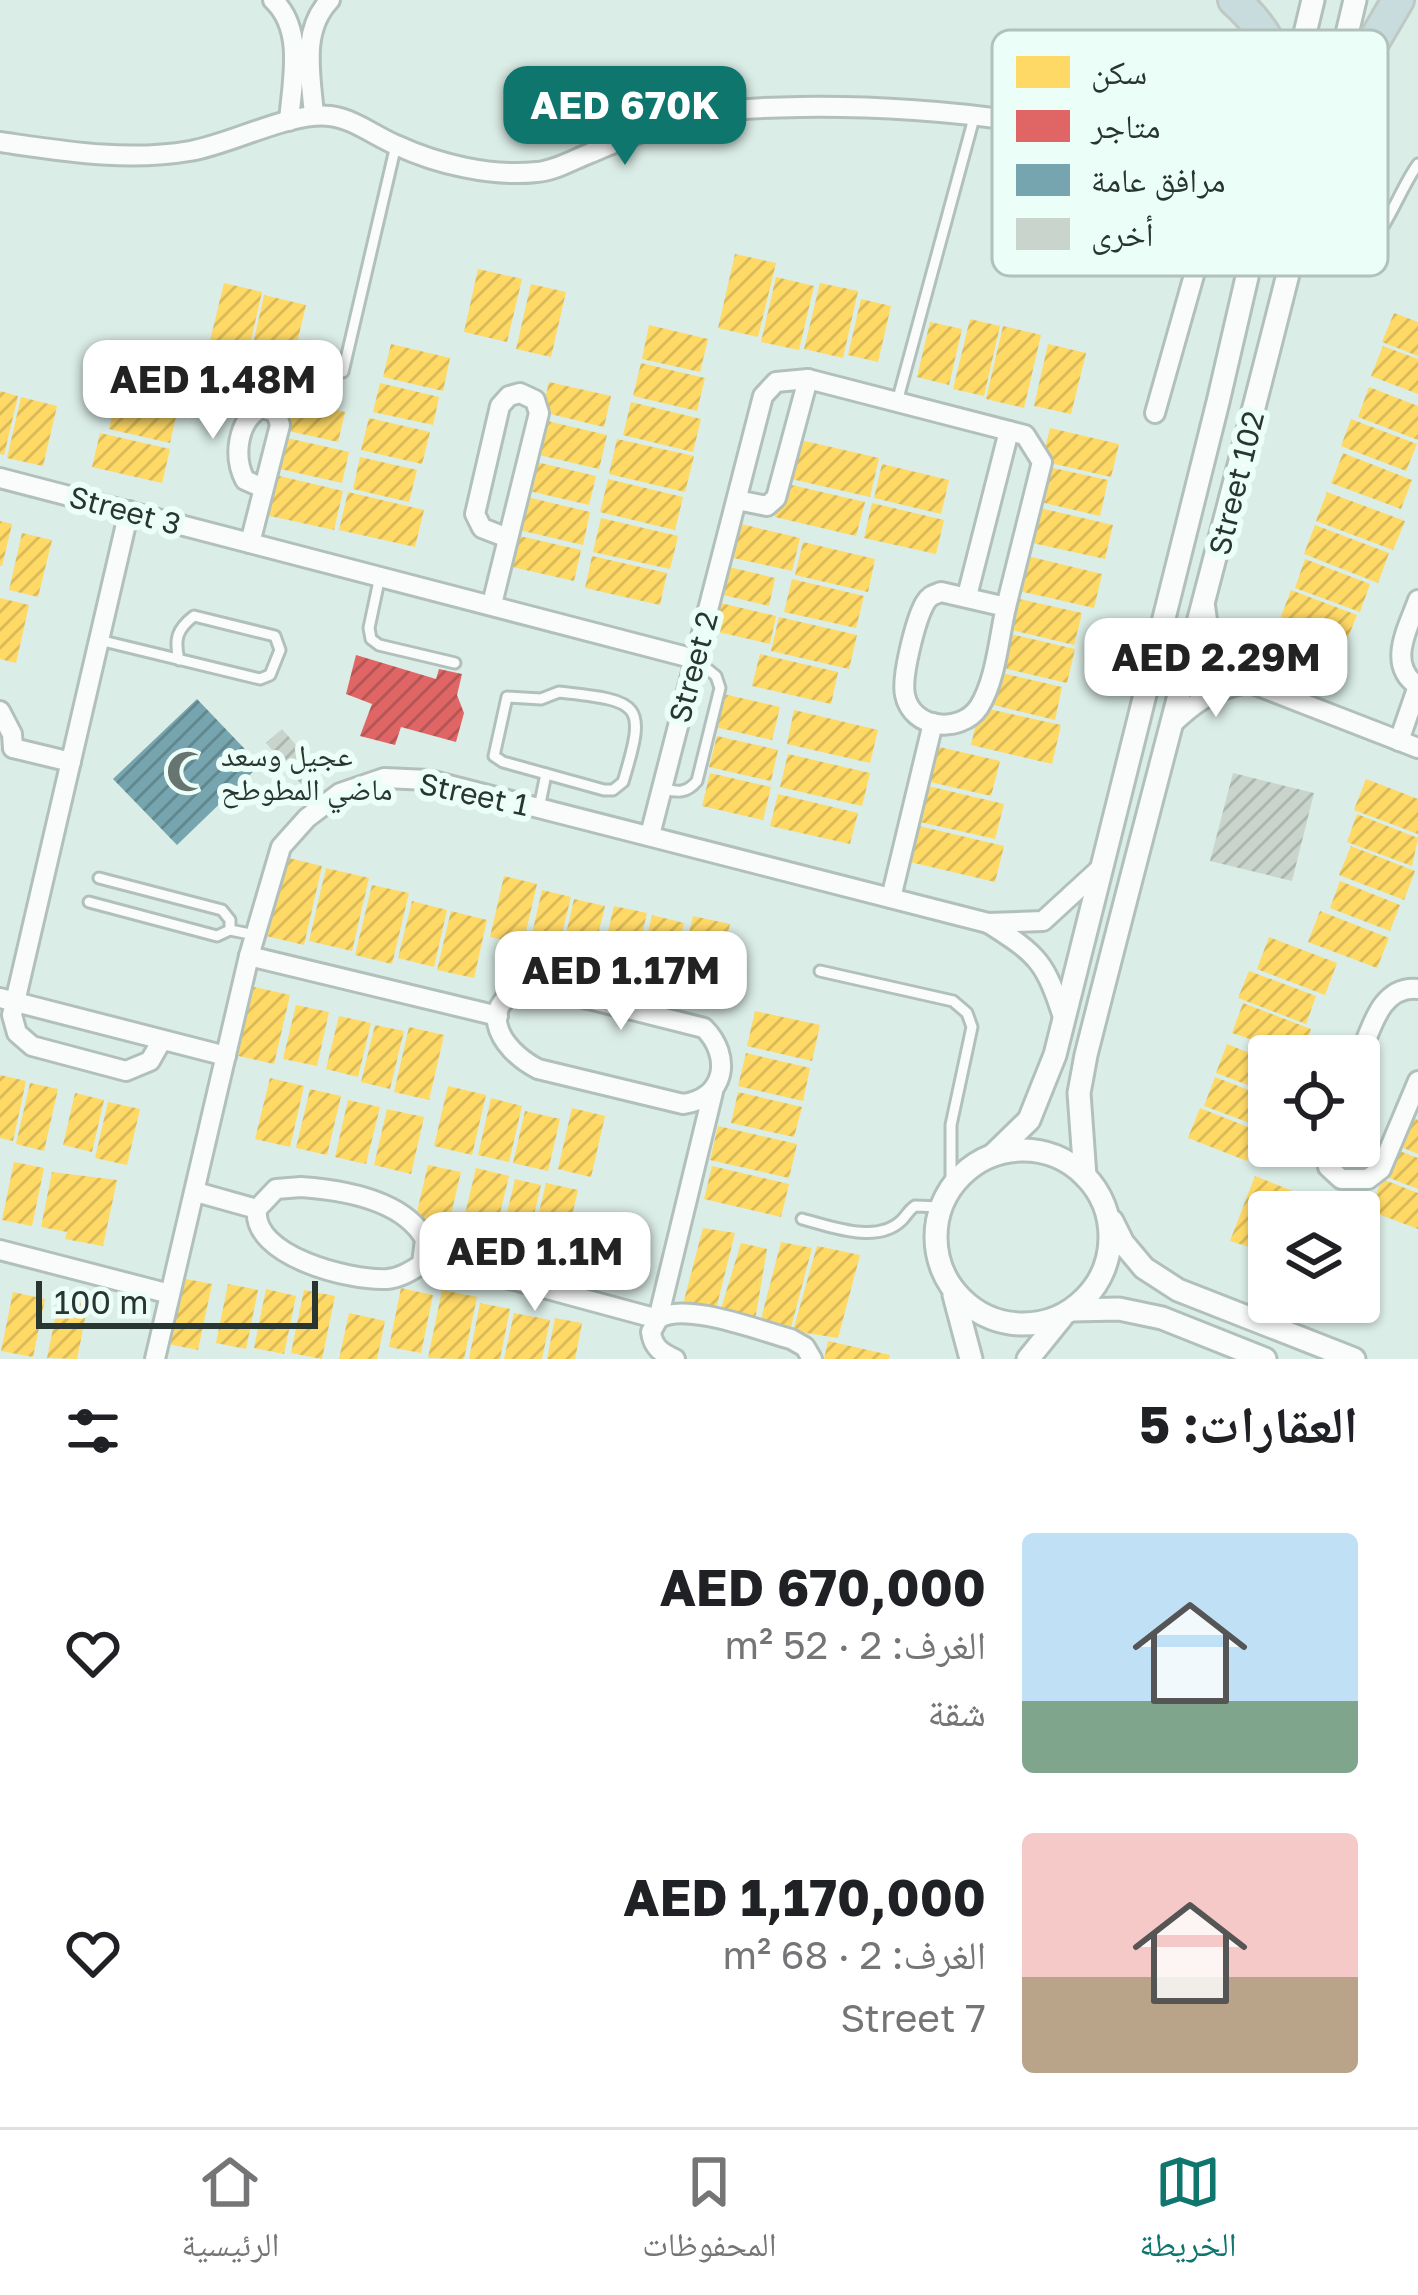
<!DOCTYPE html>
<html lang="ar">
<meta charset="utf-8">
<style>
:root{--surface:#fff;--page:#f2f2f2;--text:#202124;--muted:#757577;--line:#e0e0e0;--accent:#0f766e}
body{margin:0;font-family:"Golos Text","Noto Naskh Arabic",sans-serif;background:var(--page);color:var(--text);direction:rtl;height:100vh;display:flex;flex-direction:column;font-size:45px;white-space:nowrap}
*{box-sizing:border-box;margin:0}
p{font-size:39px;color:var(--muted)}
.icon{flex:none;width:66px;height:66px;fill:none;stroke:currentColor;stroke-width:2;stroke-linecap:round;stroke-linejoin:round}
.map{position:relative;height:1359px;overflow:hidden;direction:ltr}
.sheet{display:flex;flex-direction:column;background:var(--surface);flex:1}
.sheet>*{flex:none}
.tools{position:absolute;left:1248px;top:1035px;display:grid;gap:24px}
.tools a{display:grid;place-items:center;width:132px;height:132px;border-radius:12px;background:var(--surface);box-shadow:0 3px 9px #0004;font-size:60px}
.scale{position:absolute;left:36px;bottom:30px;width:282px;box-sizing:border-box;padding-left:12px;border:6px solid #293531;border-top:0;font-size:33px;line-height:42px;white-space:nowrap;color:#293531;-webkit-text-stroke:9px #ebfef7;paint-order:stroke}
.price{position:absolute;translate:-50% -102px;padding:0 27px;border-radius:24px;background:#fff;color:#222;font-size:39px;line-height:78px;filter:drop-shadow(0 3px 6px #0008)}
.price::after{content:'';position:absolute;left:50%;top:72px;width:36px;height:27px;margin-left:-18px;background:inherit;clip-path:polygon(0 0,100% 0,50% 100%)}
.price.current{background:var(--accent);color:#fff}
ul{padding:0;list-style:none}
li{display:flex;align-items:center;gap:36px;height:300px;padding:0 60px}
li span{display:grid;place-items:center;flex:none;width:336px;height:240px;border-radius:12px;color:#555}
li>.icon{margin-inline-start:auto}
span .icon{width:144px;height:144px;fill:#fffc;stroke-width:1}
li b{font-size:51px}
h2{display:flex;justify-content:space-between;align-items:center;height:144px;padding:0 60px;font-size:51px}
.tabs{display:flex;justify-content:space-around;align-items:center;height:168px;border-top:3px solid var(--line);background:var(--surface);font-size:33px;color:var(--muted)}
.tabs a{display:grid;justify-items:center;gap:6px}
.tabs .current{color:var(--accent)}
.map>svg:first-child{display:block}
</style>
<div class="map">
<svg width="1418" height="1359" viewBox="0 0 1418 1359">
<defs>
<pattern id="homes-hatch" width="6" height="6" patternUnits="userSpaceOnUse" patternTransform="scale(3)"><rect width="6" height="6" fill="#ffd966"/><path d="M-1 1l2-2M0 6l6-6M5 7l2-2" fill="none" stroke="#dbbb59"/></pattern>
<pattern id="shops-hatch" width="6" height="6" patternUnits="userSpaceOnUse" patternTransform="scale(3)"><rect width="6" height="6" fill="#e06666"/><path d="M-1 1l2-2M0 6l6-6M5 7l2-2" fill="none" stroke="#b65555"/></pattern>
<pattern id="public-hatch" width="6" height="6" patternUnits="userSpaceOnUse" patternTransform="scale(3)"><rect width="6" height="6" fill="#76a5af"/><path d="M-1 1l2-2M0 6l6-6M5 7l2-2" fill="none" stroke="#61878f"/></pattern>
<pattern id="building-hatch" width="6" height="6" patternUnits="userSpaceOnUse" patternTransform="scale(3)"><rect width="6" height="6" fill="#c9d4cd"/><path d="M-1 1l2-2M0 6l6-6M5 7l2-2" fill="none" stroke="#adb7b0"/></pattern>
</defs>
<rect width="100%" height="100%" fill="#dbede7"/>
<!-- homes -->
<g fill="url(#homes-hatch)">
<path d="M735 254 776 263 758 337 718 328Z"/>
<path d="M478 269 522 279 507 342 464 332Z"/>
<path d="M776 277 814 286 799 350 761 342Z"/>
<path d="M224 283 262 292 247 358 208 349Z"/>
<path d="M820 283 858 291 843 358 804 349Z"/>
<path d="M531 284 566 292 551 357 516 349Z"/>
<path d="M264 295 306 305 290 372 249 362Z"/>
<path d="M861 299 891 306 878 362 848 355Z"/>
<path d="M1394 313 1418 322V356L1382 342Z"/>
<path d="M970 319 1000 326 984 396 953 389Z"/>
<path d="M930 322 962 329 949 385 917 377Z"/>
<path d="M649 325 708 339 700 372 642 359Z"/>
<path d="M1003 326 1041 335 1024 408 986 399Z"/>
<path d="M391 344 450 358 443 391 383 377Z"/>
<path d="M1048 344 1086 353 1071 414 1034 406Z"/>
<path d="M1383 346 1418 359V394L1371 376Z"/>
<path d="M126 357 192 372 184 407 118 392Z"/>
<path d="M641 363 705 378 697 411 633 396Z"/>
<path d="M549 382 611 396 604 427 542 412Z"/>
<path d="M380 383 439 397 433 425 373 412Z"/>
<path d="M1369 387 1418 406V440L1358 417Z"/>
<path d="M0 391 18 396 4 455 0 454Z"/>
<path d="M21 397 57 406 43 466 7 458Z"/>
<path d="M116 398 177 412 170 443 109 429Z"/>
<path d="M291 399 345 412 338 442 284 430Z"/>
<path d="M631 402 701 419 693 452 623 435Z"/>
<path d="M369 418 430 432 422 464 361 450Z"/>
<path d="M1351 419 1417 444 1406 471 1341 446Z"/>
<path d="M543 420 607 435 599 469 535 454Z"/>
<path d="M1050 428 1119 444 1111 477 1042 461Z"/>
<path d="M100 433 170 449 162 483 92 467Z"/>
<path d="M283 437 349 452 342 483 276 468Z"/>
<path d="M617 439 694 456 685 492 609 474Z"/>
<path d="M796 439 879 458 870 497 787 478Z"/>
<path d="M1343 453 1412 480 1401 509 1331 483Z"/>
<path d="M360 457 417 470 409 502 353 489Z"/>
<path d="M532 461 596 476 589 505 525 490Z"/>
<path d="M882 464 949 480 941 514 874 498Z"/>
<path d="M1044 466 1108 480 1100 516 1036 501Z"/>
<path d="M271 474 343 491 334 530 261 514Z"/>
<path d="M608 479 683 497 675 530 600 512Z"/>
<path d="M783 483 865 502 856 536 775 517Z"/>
<path d="M348 492 424 510 415 547 339 530Z"/>
<path d="M1327 492 1405 521 1393 550 1316 521Z"/>
<path d="M527 497 590 512 583 545 519 530Z"/>
<path d="M872 503 944 520 936 554 864 538Z"/>
<path d="M1036 507 1113 525 1105 559 1028 542Z"/>
<path d="M601 518 678 536 670 569 593 552Z"/>
<path d="M0 521 12 524 2 566H0Z"/>
<path d="M737 523 800 538 792 571 729 557Z"/>
<path d="M1315 525 1389 553 1378 583 1304 554Z"/>
<path d="M22 533 52 540 38 597 9 590Z"/>
<path d="M515 535 581 550 574 581 508 566Z"/>
<path d="M803 542 875 559 868 592 795 575Z"/>
<path d="M1023 555 1102 574 1094 608 1015 590Z"/>
<path d="M592 556 667 573 660 605 585 588Z"/>
<path d="M1305 559 1370 584 1360 612 1295 588Z"/>
<path d="M725 566 775 578 769 606 719 594Z"/>
<path d="M792 579 864 596 856 628 784 612Z"/>
<path d="M1291 590 1357 615 1346 642 1281 617Z"/>
<path d="M1011 597 1082 613 1074 645 1003 628Z"/>
<path d="M0 598 29 605 16 663 0 659Z"/>
<path d="M712 601 776 616 770 644 705 629Z"/>
<path d="M779 617 857 635 849 669 771 651Z"/>
<path d="M1283 623 1340 645 1328 677 1271 655Z"/>
<path d="M1002 632 1075 649 1067 683 994 666Z"/>
<path d="M760 654 838 672 831 704 752 686Z"/>
<path d="M994 671 1062 687 1055 720 986 703Z"/>
<path d="M719 693 780 707 772 740 711 726Z"/>
<path d="M980 707 1061 725 1052 764 971 745Z"/>
<path d="M794 710 878 730 870 763 787 744Z"/>
<path d="M717 736 778 750 771 781 709 767Z"/>
<path d="M935 746 1000 761 991 796 926 781Z"/>
<path d="M788 754 870 773 862 806 780 787Z"/>
<path d="M710 773 771 787 763 820 702 806Z"/>
<path d="M1366 779 1418 799V834L1354 810Z"/>
<path d="M928 786 1004 804 995 839 920 822Z"/>
<path d="M778 794 858 813 850 844 770 826Z"/>
<path d="M1357 814 1418 838 1412 866 1347 842Z"/>
<path d="M919 826 1004 846 995 882 910 862Z"/>
<path d="M1351 846 1415 871 1404 900 1339 875Z"/>
<path d="M280 856 322 866 304 945 262 935Z"/>
<path d="M326 868 369 878 352 951 309 941Z"/>
<path d="M504 876 537 884 523 944 490 937Z"/>
<path d="M1340 881 1400 905 1390 931 1330 908Z"/>
<path d="M372 885 409 893 392 964 355 955Z"/>
<path d="M542 890 571 897 557 953 529 947Z"/>
<path d="M574 899 605 906 591 963 561 956Z"/>
<path d="M412 901 447 910 434 967 398 958Z"/>
<path d="M614 906 647 913 633 973 600 966Z"/>
<path d="M451 911 487 920 474 978 437 970Z"/>
<path d="M1320 911 1389 938 1377 968 1308 942Z"/>
<path d="M652 915 684 923 670 982 638 975Z"/>
<path d="M693 916 730 924 713 995 677 986Z"/>
<path d="M1269 937 1337 963 1325 995 1257 969Z"/>
<path d="M1249 971 1316 996 1306 1024 1238 998Z"/>
<path d="M250 986 290 995 274 1064 234 1055Z"/>
<path d="M1243 1003 1311 1029 1301 1056 1232 1033Z"/>
<path d="M296 1005 329 1012 317 1066 283 1059Z"/>
<path d="M755 1011 820 1025 812 1061 747 1046Z"/>
<path d="M339 1016 371 1023 358 1077 326 1069Z"/>
<path d="M375 1025 404 1031 390 1089 361 1082Z"/>
<path d="M409 1027 444 1035 429 1100 394 1092Z"/>
<path d="M1227 1044 1269 1061V1093L1216 1073Z"/>
<path d="M746 1053 810 1068 803 1101 738 1086Z"/>
<path d="M0 1075 26 1081 13 1141 0 1138Z"/>
<path d="M1215 1077 1269 1098 1263 1128 1204 1106Z"/>
<path d="M270 1078 304 1086 290 1147 255 1139Z"/>
<path d="M30 1083 58 1089 44 1151 16 1144Z"/>
<path d="M448 1086 486 1095 472 1155 434 1146Z"/>
<path d="M310 1089 341 1096 327 1155 296 1148Z"/>
<path d="M738 1092 802 1107 794 1137 731 1123Z"/>
<path d="M75 1093 104 1100 92 1152 63 1145Z"/>
<path d="M491 1098 522 1106 509 1162 478 1155Z"/>
<path d="M348 1100 380 1107 366 1164 335 1157Z"/>
<path d="M108 1102 140 1109 127 1165 95 1158Z"/>
<path d="M572 1108 605 1116 591 1177 558 1169Z"/>
<path d="M1200 1108 1258 1131 1247 1161 1188 1138Z"/>
<path d="M387 1109 424 1117 411 1174 374 1165Z"/>
<path d="M525 1111 560 1119 548 1171 513 1163Z"/>
<path d="M1411 1117 1418 1120V1154L1399 1146Z"/>
<path d="M718 1126 797 1144 789 1178 710 1160Z"/>
<path d="M1397 1150 1418 1158V1189L1387 1177Z"/>
<path d="M14 1162 44 1168 32 1226 2 1220Z"/>
<path d="M428 1165 461 1172 448 1227 415 1220Z"/>
<path d="M712 1166 789 1184 781 1217 704 1199Z"/>
<path d="M476 1168 509 1176 494 1238 461 1231Z"/>
<path d="M52 1172 117 1180 103 1246 65 1239 67 1232 41 1227Z"/>
<path d="M1255 1176 1310 1198 1305 1212H1269V1253L1230 1241Z"/>
<path d="M515 1179 541 1185 529 1236 503 1230Z"/>
<path d="M1382 1179 1418 1193V1229L1370 1211Z"/>
<path d="M546 1183 578 1190 565 1245 533 1238Z"/>
<path d="M1312 1201 1340 1212H1308Z"/>
<path d="M703 1228 735 1233 715 1313 682 1308Z"/>
<path d="M781 1242 812 1248 790 1331 760 1323Z"/>
<path d="M741 1243 767 1249 755 1320 720 1312Z"/>
<path d="M817 1246 860 1255 838 1338 793 1331Z"/>
<path d="M176 1277 212 1284 198 1350 163 1343Z"/>
<path d="M228 1284 258 1290 246 1349 216 1343Z"/>
<path d="M401 1288 433 1295 421 1353 389 1347Z"/>
<path d="M266 1289 296 1296 284 1354 254 1348Z"/>
<path d="M304 1290 335 1296 322 1359 291 1353Z"/>
<path d="M442 1290 477 1297 464 1359 428 1358Z"/>
<path d="M13 1292 45 1299 33 1357 1 1351Z"/>
<path d="M59 1299 88 1304 77 1359 47 1358Z"/>
<path d="M480 1303 510 1309 500 1359H469Z"/>
<path d="M349 1313 385 1321 377 1359H339Z"/>
<path d="M514 1313 550 1320 542 1359H504Z"/>
<path d="M555 1318 582 1323 575 1359H547Z"/>
<path d="M828 1341 890 1355 889 1359H824Z"/>
</g>
<!-- shops -->
<path fill="url(#shops-hatch)" d="M356 655 436 679 439 669 462 674 457 695 464 713 456 742 401 727 395 745 360 736 372 704 346 694Z"/>
<!-- public -->
<path fill="url(#public-hatch)" d="M197 699 260 765 177 845 113 779Z"/>
<!-- building -->
<g fill="url(#building-hatch)">
<path d="M282 729 318 770 301 784 266 743Z"/>
<path d="M1233 773 1314 793 1292 881 1210 861Z"/>
</g>
<g fill="none" stroke-linecap="round" stroke-linejoin="round">
<defs>
<g id="service">
<path d="M1292 260C1307 262 1325 266 1341 264 1380 256 1396 193 1418 164"/>
<path d="M343 372 396 145"/>
<path d="M897 402 974 118"/>
<path d="M380 576 369 628 371 639 379 645 455 663"/>
<path d="M99 640 260 679 270 675 280 650 275 636 194 616C177 629 174 639 179 660"/>
<path d="M559 692C642 701 647 703 623 782L613 790H604L503 762 494 756 507 697 541 699Z"/>
<path d="M662 789C678 792 686 794 697 781L720 688 716 676 695 659"/>
<path d="M539 808 546 774"/>
<path d="M99 878 222 910 230 920V930L255 935"/>
<path d="M89 902 217 936 230 930"/>
<path d="M820 971 953 1001 967 1013 972 1027 951 1125V1188"/>
<path d="M802 1219C830 1226 877 1245 902 1220 906 1216 909 1210 915 1206L941 1207"/>
</g>
<g id="minor">
<path d="M273 0C305 30 292 82 289 121"/>
<path d="M314 115C311 76 300 31 330 0"/>
<path d="M0 142C63 151 126 162 190 151 232 144 291 111 330 116 354 119 373 135 396 145 437 164 491 177 537 172 554 171 573 160 588 154 626 138 669 119 709 113 802 99 1029 108 1114 147 1165 170 1210 214 1254 248"/>
<path d="M1155 413 1211 215"/>
<path d="M0 478 695 659"/>
<path d="M737 500 767 506 776 498 808 379"/>
<path d="M129 511 12 1015 17 1033 32 1046 126 1071 150 1061 162 1040"/>
<path d="M250 543 280 425 276 412 261 408C237 421 233 457 245 480L263 488"/>
<path d="M941 592 1006 607C999 637 996 680 979 707 961 734 912 730 905 695 901 676 916 619 925 603 930 595 933 595 941 592Z"/>
<path d="M967 596 1009 431"/>
<path d="M1418 600C1408 628 1386 665 1418 686"/>
<path d="M492 604 539 413 535 400 520 393 509 396 500 406 475 514 482 528 508 538"/>
<path d="M1205 606 1211 647 1227 674 1418 748"/>
<path d="M0 711 12 734 13 748"/>
<path d="M1170 726C1195 702 1212 690 1247 683"/>
<path d="M1399 741 1418 686"/>
<path d="M13 748 71 762"/>
<path d="M650 835 763 396 776 382 808 379 1025 435 1042 462 1006 607"/>
<path d="M891 898 933 723"/>
<path d="M988 923C1040 956 1045 962 1064 1020"/>
<path d="M249 956 498 1016"/>
<path d="M533 985 704 1028C732 1056 726 1098 683 1104L538 1069C497 1048 473 1001 533 985Z"/>
<path d="M0 998 226 1056"/>
<path d="M1359 1058C1371 1030 1380 985 1418 989"/>
<path d="M1325 1146 1328 1167 1341 1179H1368L1381 1169 1418 1081"/>
<path d="M301 1187C343 1190 403 1200 425 1239L422 1264C411 1271 400 1278 387 1279 350 1281 251 1256 257 1209L276 1189Z"/>
<path d="M196 1192 257 1209"/>
<path d="M0 1250 170 1294"/>
<path d="M425 1256 658 1319C684 1301 760 1331 791 1339L805 1347 812 1359"/>
<path d="M155 1359 249 956 281 847 307 818 340 793 384 778 429 780 988 923 1043 921 1103 866"/>
<path d="M675 1359C661 1353 653 1347 651 1332L658 1319 713 1092"/>
</g>
<g id="tertiary">
<path d="M1288 104 1313 0"/>
<circle cx="1023" cy="1237" r="87"/>
<path d="M993 1155 1029 1120 1055 1055 1218 402 1276 152"/>
<path d="M1085 1176 1079 1093 1086 1055C1175 703 1272 353 1355 0"/>
<path d="M1112 1221 1123 1243 1144 1268 1178 1290 1354 1359"/>
<path d="M954 1295 971 1359"/>
<path d="M1072 1310 1119 1309 1162 1318 1265 1359"/>
<path d="M1028 1359 1062 1317"/>
</g>
<g id="trunk">
<path d="M1234 0C1296 55 1279 92 1273 166"/>
<path d="M1311 185 1341 128 1371 46 1398 0"/>
</g>
</defs>
<!-- service casing -->
<use href="#service" stroke="#b2c0bb" stroke-width="15"/>
<!-- minor casing -->
<use href="#minor" stroke="#b2c0bb" stroke-width="24"/>
<!-- tertiary casing -->
<use href="#tertiary" stroke="#b2c0bb" stroke-width="27"/>
<!-- trunk casing -->
<use href="#trunk" stroke="#bfc8c5" stroke-width="36"/>
<!-- service -->
<use href="#service" stroke="#fafcfb" stroke-width="9"/>
<!-- minor -->
<use href="#minor" stroke="#fafcfb" stroke-width="18"/>
<!-- tertiary -->
<use href="#tertiary" stroke="#fafcfb" stroke-width="21"/>
<!-- trunk -->
<use href="#trunk" stroke="#c8dcde" stroke-width="30"/>
</g>
<!-- icons -->
<defs>
<symbol id="mosque-bare" viewBox="-9 -9 18 18"><path d="M3.5-4.9A6 6 0 1 0 3.5 4.9A5 5 0 1 1 3.5-4.9Z" fill="#677571" stroke="#ebfef7" stroke-width="2.5" paint-order="stroke"/></symbol>
</defs>
<g fill-rule="evenodd">
<use href="#mosque-bare" x="158" y="742" width="59" height="59"/>
</g>
<g text-anchor="middle" dominant-baseline="central" stroke-width="12" stroke-linejoin="round" paint-order="stroke">
<!-- street labels -->
<g font-size="30" fill="#293531" stroke="#ebfef7">
<text transform="translate(1236 483) rotate(-76)">Street 102</text>
<text transform="translate(125 510) rotate(15)">Street 3</text>
<text transform="translate(693 667) rotate(-75)">Street 2</text>
<text transform="translate(474 794) rotate(12)">Street 1</text>
</g>
<!-- poi labels -->
<g font-size="30" fill="#293531" stroke="#ebfef7" text-anchor="start">
<text x="221" y="755">عجيل وسعد<tspan x="221" dy="34">ماضي المطوطح</tspan></text>
</g>
</g>
<!-- legend -->
<rect x="992" y="30" width="396" height="246" rx="18" fill="#ebfef7" stroke="#b1c2bc" stroke-width="3"/>
<rect x="1016" y="56" width="54" height="32" fill="#ffd966"/>
<rect x="1016" y="110" width="54" height="32" fill="#e06666"/>
<rect x="1016" y="164" width="54" height="32" fill="#76a5af"/>
<rect x="1016" y="218" width="54" height="32" fill="#c9d4cd"/>
<g font-size="33" fill="#293531">
<text x="1091" y="84">سكن</text>
<text x="1091" y="138">متاجر</text>
<text x="1091" y="192">مرافق عامة</text>
<text x="1091" y="246">أخرى</text>
</g>
</svg>
<div class="tools">
<a><svg class="icon" aria-label="locate" viewBox="0 0 24 24"><circle cx="12" cy="12" r="6"/><path d="M12 2v4M12 18v4M2 12h4M18 12h4"/></svg></a>
<a><svg class="icon" aria-label="layers" viewBox="0 0 24 24"><path d="M12 4l9 5-9 5-9-5zM3 14l9 5 9-5"/></svg></a>
</div>
<div class="scale">100 m</div>
<b class="price current" style="left:625px;top:168px">AED 670K</b>
<b class="price" style="left:213px;top:442px">AED 1.48M</b>
<b class="price" style="left:1216px;top:720px">AED 2.29M</b>
<b class="price" style="left:621px;top:1033px">AED 1.17M</b>
<b class="price" style="left:535px;top:1314px">AED 1.1M</b>
</div>
<section class="sheet">
<h2>العقارات: 5<svg class="icon" aria-label="filters" viewBox="0 0 24 24"><path d="M4 7h16M4 17h16"/><circle cx="9" cy="7" r="2"/><circle cx="15" cy="17" r="2"/></svg></h2>
<ul>
<li><span style="background:linear-gradient(#bfe0f5 70%,#7fa58c 0)"><svg class="icon" aria-label="home" viewBox="0 0 24 24"><path d="M3 11l9-7 9 7M6 9v11h12V9"/></svg></span><div><b>AED 670,000</b><p>الغرف: 2 · 52 m²</p><p>شقة</p></div><svg class="icon" aria-label="heart" viewBox="0 0 24 24"><path d="M12 20l-8-8c-3-5 5-10 8-4 3-6 11-1 8 4z"/></svg></li>
<li><span style="background:linear-gradient(#f6c9c9 60%,#b9a48a 0)"><svg class="icon" aria-label="home" viewBox="0 0 24 24"><path d="M3 11l9-7 9 7M6 9v11h12V9"/></svg></span><div><b>AED 1,170,000</b><p>الغرف: 2 · 68 m²</p><p>Street 7</p></div><svg class="icon" aria-label="heart" viewBox="0 0 24 24"><path d="M12 20l-8-8c-3-5 5-10 8-4 3-6 11-1 8 4z"/></svg></li>
</ul>
</section>
<nav class="tabs">
<a class="current"><svg class="icon" aria-label="map" viewBox="0 0 24 24"><path d="M3 6l6-2 6 2 6-2v14l-6 2-6-2-6 2zM9 4v14M15 6v14"/></svg>الخريطة</a>
<a><svg class="icon" aria-label="saved" viewBox="0 0 24 24"><path d="M7 4h10v16l-5-4-5 4z"/></svg>المحفوظات</a>
<a><svg class="icon" aria-label="home" viewBox="0 0 24 24"><path d="M3 11l9-7 9 7M6 9v11h12V9"/></svg>الرئيسية</a>
</nav>
